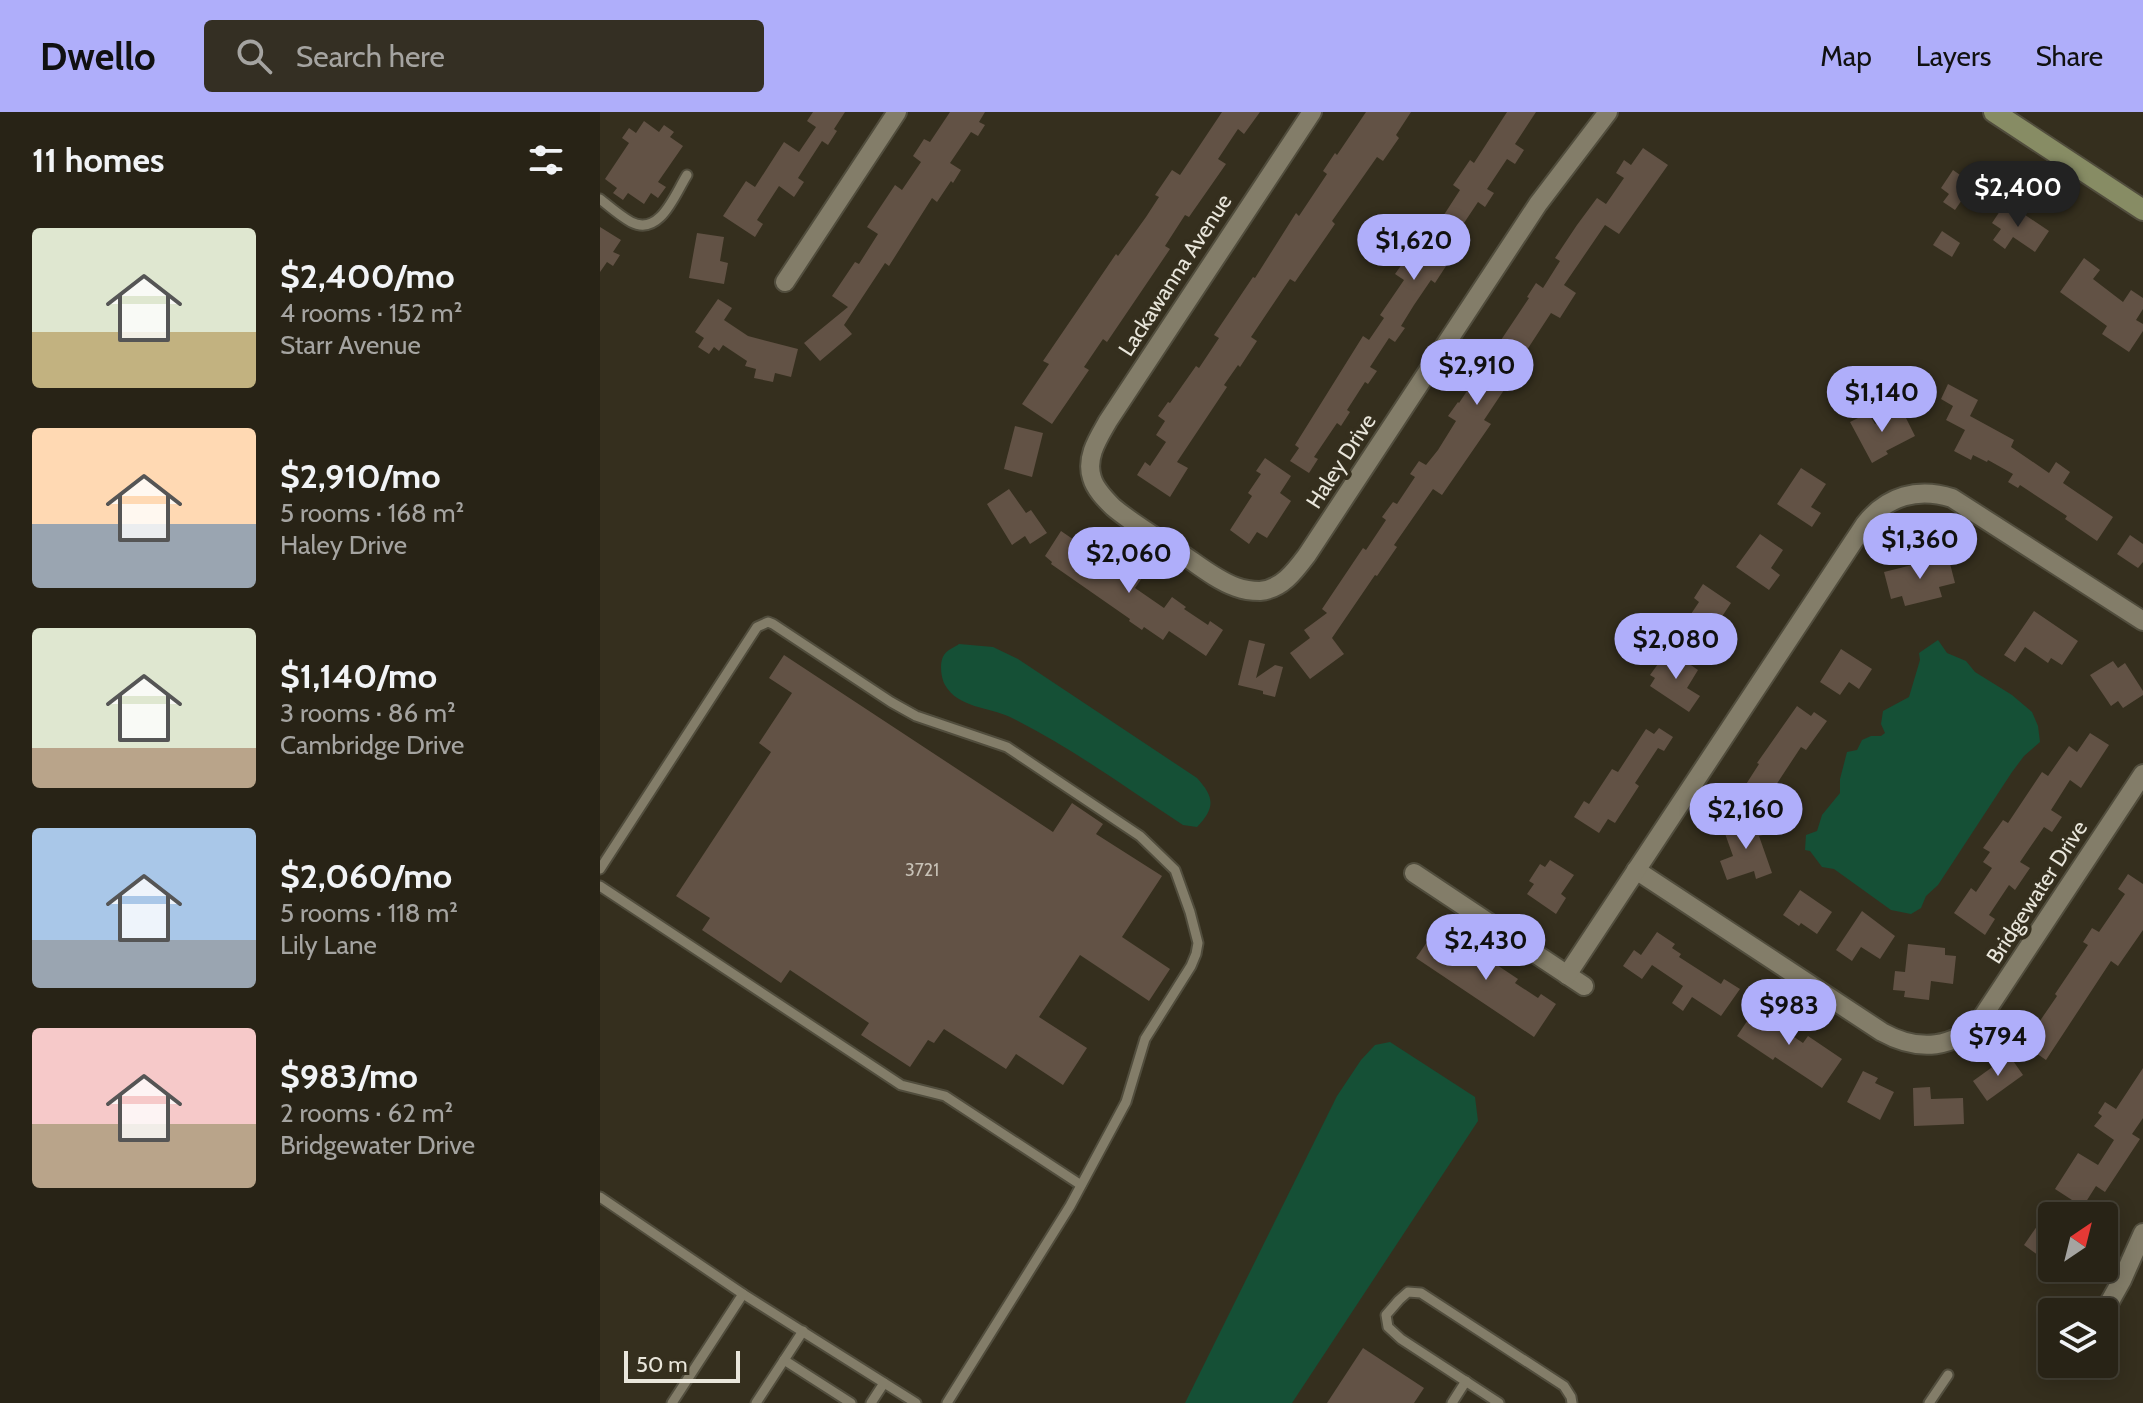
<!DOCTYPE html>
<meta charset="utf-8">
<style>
:root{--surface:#282316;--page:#342f23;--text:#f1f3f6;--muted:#a5a4a1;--line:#444035;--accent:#afaefa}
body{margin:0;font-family:Cabin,sans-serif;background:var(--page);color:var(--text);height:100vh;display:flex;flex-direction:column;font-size:30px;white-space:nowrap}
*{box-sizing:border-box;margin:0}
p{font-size:26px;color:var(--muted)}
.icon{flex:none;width:44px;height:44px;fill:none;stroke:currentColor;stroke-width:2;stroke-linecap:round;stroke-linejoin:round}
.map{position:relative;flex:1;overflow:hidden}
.drawer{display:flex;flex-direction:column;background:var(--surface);width:600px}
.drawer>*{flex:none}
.needle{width:52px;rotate:35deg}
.buttons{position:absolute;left:1438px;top:1090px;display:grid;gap:16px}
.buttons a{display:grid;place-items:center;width:80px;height:80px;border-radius:8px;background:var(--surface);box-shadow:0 4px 20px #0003,0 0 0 2px var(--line);font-size:40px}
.scale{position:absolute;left:24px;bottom:20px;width:116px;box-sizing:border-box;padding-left:8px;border:4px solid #e9e6db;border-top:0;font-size:22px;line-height:28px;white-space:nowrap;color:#e9e6db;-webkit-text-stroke:6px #352f1e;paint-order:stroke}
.price{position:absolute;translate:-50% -68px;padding:0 18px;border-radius:28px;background:var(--accent);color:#111;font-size:26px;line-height:52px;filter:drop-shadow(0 2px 4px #0008)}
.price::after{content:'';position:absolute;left:50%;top:48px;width:24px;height:18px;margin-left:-12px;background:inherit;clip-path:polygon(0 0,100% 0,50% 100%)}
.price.on{background:#222;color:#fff}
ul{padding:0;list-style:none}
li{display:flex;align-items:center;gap:24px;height:200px;padding:0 32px}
li span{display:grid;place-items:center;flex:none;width:224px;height:160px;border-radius:8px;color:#555}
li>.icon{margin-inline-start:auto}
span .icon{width:96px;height:96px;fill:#fffc;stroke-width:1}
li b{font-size:34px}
h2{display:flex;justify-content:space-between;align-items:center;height:96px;padding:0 32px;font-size:34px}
header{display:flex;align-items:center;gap:48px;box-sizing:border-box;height:112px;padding:0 40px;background:var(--accent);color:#111}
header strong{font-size:38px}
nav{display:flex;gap:44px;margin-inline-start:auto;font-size:28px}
.search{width:560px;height:72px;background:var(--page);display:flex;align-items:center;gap:20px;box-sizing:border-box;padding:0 28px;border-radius:8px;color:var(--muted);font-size:30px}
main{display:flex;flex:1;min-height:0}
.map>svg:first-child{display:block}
</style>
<header>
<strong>Dwello</strong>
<div class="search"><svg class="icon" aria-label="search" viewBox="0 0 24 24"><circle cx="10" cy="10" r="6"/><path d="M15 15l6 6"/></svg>Search here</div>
<nav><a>Map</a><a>Layers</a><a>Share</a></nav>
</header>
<main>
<section class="drawer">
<h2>11 homes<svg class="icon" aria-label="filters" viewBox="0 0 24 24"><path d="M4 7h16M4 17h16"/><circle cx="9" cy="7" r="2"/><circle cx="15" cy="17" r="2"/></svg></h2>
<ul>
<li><span style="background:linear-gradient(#dfe7d0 65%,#c2b280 0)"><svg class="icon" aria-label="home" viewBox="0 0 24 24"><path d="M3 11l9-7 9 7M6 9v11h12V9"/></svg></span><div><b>$2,400/mo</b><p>4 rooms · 152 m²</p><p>Starr Avenue</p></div></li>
<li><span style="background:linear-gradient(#ffd9b3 60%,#9aa5b1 0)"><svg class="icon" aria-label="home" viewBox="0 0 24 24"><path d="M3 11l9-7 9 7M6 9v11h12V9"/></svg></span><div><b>$2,910/mo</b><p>5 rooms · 168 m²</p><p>Haley Drive</p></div></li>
<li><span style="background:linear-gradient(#dfe7d0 75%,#b9a48a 0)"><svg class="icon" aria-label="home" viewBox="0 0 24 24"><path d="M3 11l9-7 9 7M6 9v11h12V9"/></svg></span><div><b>$1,140/mo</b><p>3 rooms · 86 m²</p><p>Cambridge Drive</p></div></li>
<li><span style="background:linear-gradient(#a9c7e8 70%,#9aa5b1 0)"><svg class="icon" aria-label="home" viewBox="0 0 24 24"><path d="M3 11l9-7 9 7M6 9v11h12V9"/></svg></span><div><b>$2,060/mo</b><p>5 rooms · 118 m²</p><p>Lily Lane</p></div></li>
<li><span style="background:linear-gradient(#f6c9c9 60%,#b9a48a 0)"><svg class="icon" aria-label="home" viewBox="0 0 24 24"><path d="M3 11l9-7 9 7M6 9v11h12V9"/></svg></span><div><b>$983/mo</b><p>2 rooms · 62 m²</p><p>Bridgewater Drive</p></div></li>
</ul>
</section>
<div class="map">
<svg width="1543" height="1291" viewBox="0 0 1543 1291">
<rect width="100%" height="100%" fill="#352f1e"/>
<!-- water -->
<g fill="#155036">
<path d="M1338 528 1347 541 1366 549 1375 560 1412 583 1432 600 1438 614 1440 630 1424 644 1412 660 1338 773 1326 784 1321 796 1311 802 1291 798 1234 757 1222 755 1210 739 1205 738 1206 723 1217 719 1222 703 1240 681V667L1247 640 1257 638 1262 628 1271 624H1281L1285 621 1281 612 1283 599 1309 585 1320 548 1319 541Z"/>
<path d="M359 532 393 535 418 547 597 666C614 685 616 695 597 715L583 713C526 676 471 635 410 605 389 595 358 596 345 573 341 566 339 550 344 543 347 538 355 535 359 532Z"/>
<path d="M790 930 875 985 878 1009 692 1291H585L737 984 761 948 775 933Z"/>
</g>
<!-- building -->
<g fill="#625245">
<path d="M213 0H245L234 17 237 19 228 33 222 29 198 66 204 70 194 85 179 74 157 108 163 112 155 125 123 104 146 69 155 75 184 30 199 40 216 15 207 9Z"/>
<path d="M350 0H385L379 10 385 13 378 24 371 20 350 51 361 58 353 71 351 69 337 90 332 86 289 154 285 151 244 213 252 222 220 249 204 231 248 195 232 184 255 150 259 152 278 122 267 115 295 73 302 78 321 50 313 44 324 27 330 30Z"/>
<path d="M622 0H660L644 22 638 17 618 47 626 52 589 105 585 103 565 134 570 137 507 230 503 227 484 255 489 258 452 312 422 292 449 252 443 249 516 142 518 144 546 105 559 85 555 83 572 58 580 63Z"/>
<path d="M766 0H811L796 23 799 26 783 49 777 45 732 109 735 112 695 170 690 167 651 225 657 229 640 255 638 253 624 273 627 275 577 350 588 356 570 385 537 363 545 350 550 354 566 330 556 323 565 309 558 304 568 290 570 291 596 254 599 256 619 226 614 223 653 165 655 166 696 101 699 104 727 62 723 59 735 41 737 43Z"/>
<path d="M907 0H936L915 32 924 38 915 52 907 47 887 77 894 81 885 95 878 90 856 123 863 128 835 171 831 168 814 193 801 214 805 216 795 230 789 226 770 255 777 259 768 272 765 270 747 298 750 300 741 314 737 311 714 345 718 347 709 361 690 349 699 336 695 333 763 224 769 228 784 206 780 203 804 168 795 162 807 145 800 140 808 128 818 135 835 110 838 112 860 78 853 73 870 48 874 51Z"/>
<path d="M44 9 59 20 64 13 74 20 70 25 83 34 58 70 66 75 58 86 51 81 44 92 28 81 23 88 13 81 17 76 5 67 29 31 22 26 29 16 36 21Z"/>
<path d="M1043 36 1068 53 1019 122 1005 113 964 173 976 181 960 206 951 201 914 258 916 260 884 308 891 312 842 383 833 377 794 433 797 435 777 464 775 463 732 526 744 542 710 567 690 541 710 526 704 518 727 501 722 497 763 436 766 438 786 408 782 405 793 390 797 392 815 365 810 362 819 349 826 353 838 338 856 309 848 304 858 290 859 291 929 186 927 185 936 171 943 176 960 149 955 146 977 113 997 86 1006 92 1024 66 1016 61 1024 48 1031 53Z"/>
<path d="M1353 58 1373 72 1355 98 1343 90 1349 82 1341 76Z"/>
<path d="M1406 90 1449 119 1435 140 1413 125 1405 137 1393 128 1401 117 1392 111Z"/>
<path d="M0 115 21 128 13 140 20 143 13 154 7 150 0 160Z"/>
<path d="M1342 119 1360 131 1352 145 1333 133Z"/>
<path d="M97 121 124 125 120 149 128 151 124 172 89 166Z"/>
<path d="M1484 146 1500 158 1493 167 1523 190 1531 178 1543 186V197L1536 208 1543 212V219L1529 240 1502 222 1507 214 1460 180Z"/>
<path d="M118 187 132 196 124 208 148 224 198 237 191 265 175 261 173 270 154 266 156 257 145 254 147 249 123 233 119 239 114 235 109 242 98 235 104 226 95 220Z"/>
<path d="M1348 272 1378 288 1370 304 1414 328 1411 335 1449 361 1456 350 1470 360 1463 371 1513 405 1497 429 1465 407 1467 404 1420 373 1418 376 1408 370 1413 362 1388 348 1387 350 1373 343 1371 348 1354 339 1365 318 1346 308 1353 294 1341 287Z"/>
<path d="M1302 298 1315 324 1286 339 1288 342 1272 351 1250 310 1268 301 1275 312Z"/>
<path d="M415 314 443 321 432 365 404 357Z"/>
<path d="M665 346 691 364 680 381 691 389 667 426 657 420 649 432 630 418 652 384 648 381 661 362 656 359Z"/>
<path d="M1201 356 1226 372 1211 395 1221 401 1212 415 1177 392Z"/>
<path d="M409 377 426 401 431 398 447 421 430 432 425 424 412 433 387 392Z"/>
<path d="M461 419 480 432 483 427 498 437 495 442 523 461 527 456 542 466 535 476 564 496 572 485 586 495 584 497 608 513 610 509 623 518 606 544 569 519 563 528 544 515 542 518 529 509 530 507 451 452 452 450 445 444Z"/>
<path d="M1160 422 1183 438 1171 456 1180 463 1169 478 1136 455Z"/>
<path d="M1530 423 1543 432V450L1538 456 1517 442Z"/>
<path d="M1348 444 1355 471 1339 475 1342 485 1305 494 1302 484 1291 487 1284 460Z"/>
<path d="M1103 472 1131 491 1115 515 1135 529 1126 543 1083 514 1099 490 1094 486Z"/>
<path d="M1434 499 1478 529 1462 553 1451 546 1448 551 1425 535 1415 550 1404 543Z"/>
<path d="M649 528 665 532 656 566 675 553 683 555 675 585 663 582V579L638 573Z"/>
<path d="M1241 537 1272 557 1259 577 1249 570 1240 583 1220 570Z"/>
<path d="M1075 542 1098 558 1087 576 1100 584 1089 600 1050 574 1055 566 1050 563 1063 545 1070 549Z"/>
<path d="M184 543 453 720 472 691 503 712 496 722 562 764 522 825 570 857 549 889 480 843 439 905 487 936 463 973 416 942 406 957 344 917 334 931 328 928 310 955 261 923 269 911 190 858 181 871 102 818 110 806 76 784 171 640 159 631 192 581 169 566Z"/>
<path d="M1513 549 1518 556 1525 551 1543 579V583L1523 596 1518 589 1511 594 1490 563Z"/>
<path d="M1197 594 1211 604 1214 600 1227 609 1206 638 1201 635 1176 673 1183 677 1176 687 1170 683 1164 691 1143 677 1159 652 1157 651Z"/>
<path d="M1059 616 1073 625 1064 639 1058 636 1035 671 1039 674 1015 711 1008 707 999 721 974 705 984 689 989 692 1012 657 1018 660 1046 617 1054 622Z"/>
<path d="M1490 621 1509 633 1481 676 1470 668 1451 698 1462 705 1452 720 1444 715 1420 750 1430 756 1415 778 1409 773 1389 803 1395 807 1385 823 1354 801 1371 776 1376 780 1392 756 1383 750 1390 740 1383 736 1403 708 1408 711 1442 660 1448 664 1469 634 1477 640Z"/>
<path d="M1157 705 1163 723 1159 724 1172 761 1156 767 1154 759 1127 768 1120 749 1133 744 1123 716Z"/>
<path d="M950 748 974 763 961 782 966 786 956 802 927 782 934 772 929 769 940 752 945 755Z"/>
<path d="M1528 762 1543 772V818L1518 854 1511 849 1446 948 1419 929 1427 916 1433 919 1457 884 1455 882 1488 833 1483 830 1492 816 1499 820 1525 782 1518 777Z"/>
<path d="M1200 778 1232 800 1217 822 1201 811 1199 814 1183 803Z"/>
<path d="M1262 799 1295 824 1280 847 1261 835 1252 849 1236 838Z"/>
<path d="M838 814 854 824 850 828 873 844 876 839 918 867 915 871 938 886 941 882 956 892 934 925 816 846Z"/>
<path d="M1057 820 1075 832 1072 836 1081 842 1079 845 1121 872 1124 867 1140 877 1121 904 1092 885 1083 899 1072 891 1083 874 1052 853 1042 867 1023 854 1034 838 1041 843Z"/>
<path d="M1308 832 1345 836V843L1356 844 1353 872 1331 869 1329 888 1304 885 1305 879 1293 878 1295 859 1305 860Z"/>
<path d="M1160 890 1174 900 1169 908 1203 931 1208 924 1242 947 1222 976 1175 945 1173 948 1137 924Z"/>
<path d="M1409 943 1423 963 1387 989 1373 969Z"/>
<path d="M1543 956V1006L1532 1022 1540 1027 1505 1080 1496 1074 1477 1104H1461L1472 1088 1455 1077 1478 1041 1498 1053 1514 1028 1494 1014 1502 1004 1498 1001 1505 990 1516 997Z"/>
<path d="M1263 959 1278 966 1275 971 1294 980 1280 1008 1247 990Z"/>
<path d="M1330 975 1331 987 1363 986 1364 1012 1314 1014 1313 976Z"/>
<path d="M1444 1104 1452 1110V1139L1446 1149 1424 1133Z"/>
<path d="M763 1236 824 1276 814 1291H727Z"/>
</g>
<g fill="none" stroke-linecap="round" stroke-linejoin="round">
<defs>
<g id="lane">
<path d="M0 87C10 95 20 104 31 110 60 125 75 82 87 63"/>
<path d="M0 757 157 515 168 510 173 512 291 590 316 604 407 635 540 724 575 758 590 800 598 831 596 842 591 854 545 927 526 990 470 1094 347 1291"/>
<path d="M0 774 301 973 345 984 481 1073"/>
<path d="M0 1085 143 1182 316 1291"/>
<path d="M184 1248 251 1291"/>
<path d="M72 1291 143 1182"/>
<path d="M156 1291 203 1219"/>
<path d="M271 1291 284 1271"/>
<path d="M852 1291 866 1269"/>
<path d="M899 1291 801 1227 788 1215 786 1203 799 1188 808 1180 821 1181 964 1274 971 1285 972 1291"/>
<path d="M1329 1291 1348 1263"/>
</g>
<g id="street">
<path d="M712 0 508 309C499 325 485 345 492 366 495 377 505 387 513 395 533 412 557 426 579 440 597 452 616 468 636 475 644 478 652 479 660 479 682 477 695 459 707 443L938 92 1008 0"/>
<path d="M185 170 297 0"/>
<path d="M1036 758 1282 920C1318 940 1356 938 1383 904L1543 662"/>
<path d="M814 761 984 874"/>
<path d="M967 863 1265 412C1287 384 1318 375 1352 386L1543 509"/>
<path d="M1504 1200 1522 1168 1543 1121"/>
</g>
<path id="secondary" d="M1394 0 1543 98"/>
</defs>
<!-- lane casing -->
<use href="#lane" stroke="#514d3d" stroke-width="13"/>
<!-- street casing -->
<use href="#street" stroke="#514d3d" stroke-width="22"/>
<!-- secondary casing -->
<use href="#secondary" stroke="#514d3d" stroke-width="24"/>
<!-- lane -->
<use href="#lane" stroke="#837d69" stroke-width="9"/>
<!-- street -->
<use href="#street" stroke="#837d69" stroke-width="18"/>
<!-- secondary -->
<use href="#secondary" stroke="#878c64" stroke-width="20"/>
</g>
<g text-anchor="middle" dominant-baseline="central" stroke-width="8" stroke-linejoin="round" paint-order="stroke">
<!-- number labels -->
<g font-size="18" fill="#c7c1b6">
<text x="322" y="758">3721</text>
</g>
<!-- street labels -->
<g font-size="22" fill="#e9e6db" stroke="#352f1e">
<text transform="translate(575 163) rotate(-57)">Lackawanna Avenue</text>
<text transform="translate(741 349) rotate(-57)">Haley Drive</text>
<text transform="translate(1437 780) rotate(-57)">Bridgewater Drive</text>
</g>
</g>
</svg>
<div class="buttons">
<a><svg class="needle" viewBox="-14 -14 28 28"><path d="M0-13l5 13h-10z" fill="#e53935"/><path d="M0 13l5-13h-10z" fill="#a5a4a1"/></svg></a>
<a><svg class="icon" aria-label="layers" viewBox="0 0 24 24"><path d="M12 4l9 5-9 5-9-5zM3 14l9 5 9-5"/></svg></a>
</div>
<div class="scale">50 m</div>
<b class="price on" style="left:1418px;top:117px">$2,400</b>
<b class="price" style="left:814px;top:170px">$1,620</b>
<b class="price" style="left:877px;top:295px">$2,910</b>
<b class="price" style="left:1282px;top:322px">$1,140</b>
<b class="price" style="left:1320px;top:469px">$1,360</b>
<b class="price" style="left:529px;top:483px">$2,060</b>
<b class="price" style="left:1076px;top:569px">$2,080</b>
<b class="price" style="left:1146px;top:739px">$2,160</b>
<b class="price" style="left:886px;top:870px">$2,430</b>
<b class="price" style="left:1189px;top:935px">$983</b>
<b class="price" style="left:1398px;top:966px">$794</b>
</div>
</main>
